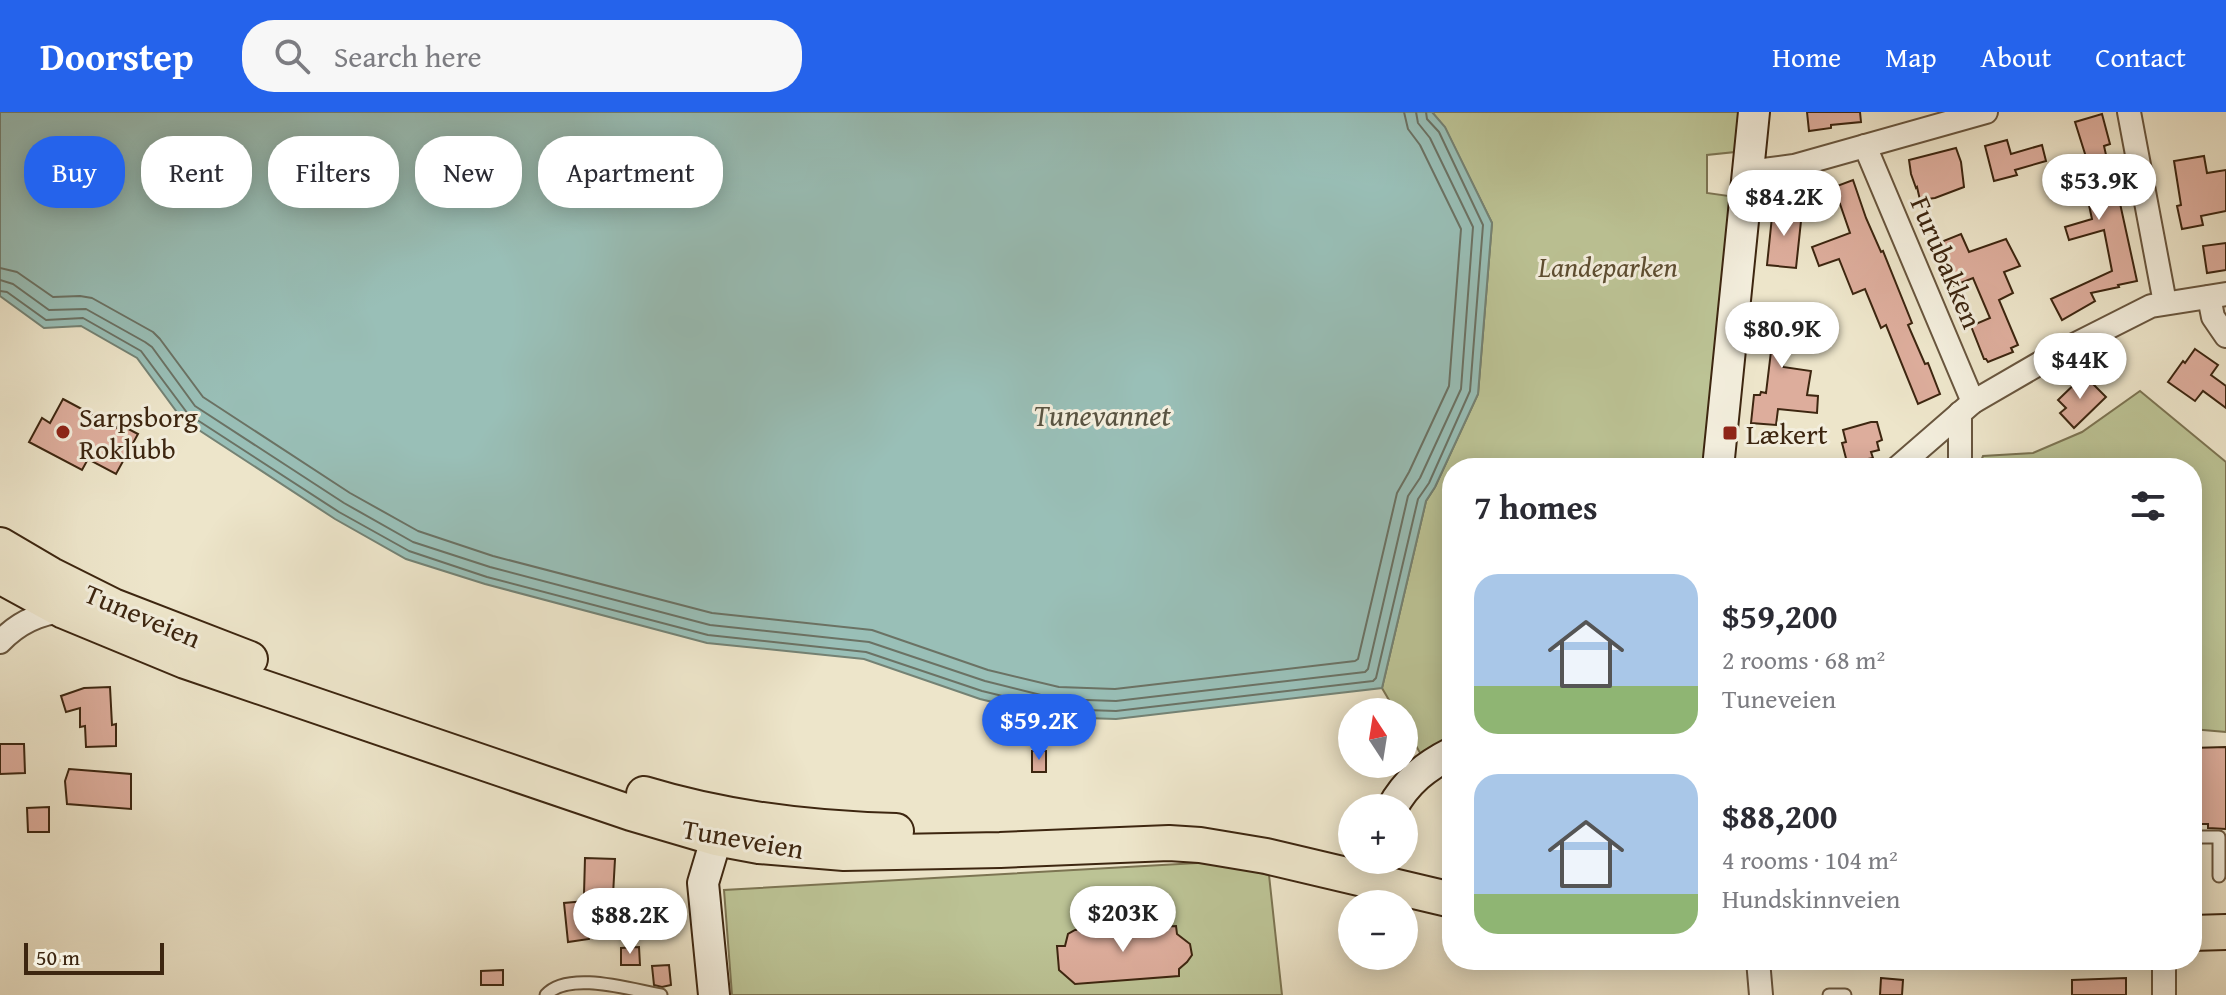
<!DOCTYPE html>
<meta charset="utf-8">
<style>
:root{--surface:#fff;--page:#f7f7f7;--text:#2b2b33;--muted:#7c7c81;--accent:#2563eb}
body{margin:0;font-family:"Gentium Book Plus",serif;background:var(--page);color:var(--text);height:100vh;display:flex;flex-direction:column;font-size:30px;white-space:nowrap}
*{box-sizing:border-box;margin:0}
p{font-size:26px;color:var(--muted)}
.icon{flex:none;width:44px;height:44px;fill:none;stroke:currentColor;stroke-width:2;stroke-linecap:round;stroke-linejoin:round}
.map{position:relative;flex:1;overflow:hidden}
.side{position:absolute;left:1442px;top:346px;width:760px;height:512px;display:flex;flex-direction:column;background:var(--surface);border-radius:32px;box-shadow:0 4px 20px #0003}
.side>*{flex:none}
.top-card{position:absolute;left:24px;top:24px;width:760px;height:72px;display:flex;gap:16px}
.needle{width:52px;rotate:348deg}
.tools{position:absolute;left:1338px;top:586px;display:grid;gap:16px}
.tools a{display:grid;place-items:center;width:80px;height:80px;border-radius:50%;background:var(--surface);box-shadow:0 4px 20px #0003;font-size:40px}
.scale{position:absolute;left:24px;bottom:20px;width:140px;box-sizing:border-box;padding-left:8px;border:4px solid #3d2610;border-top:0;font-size:22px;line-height:28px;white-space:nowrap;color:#3d2610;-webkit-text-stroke:6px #f3eedd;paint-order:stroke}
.price{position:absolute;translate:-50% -68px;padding:0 18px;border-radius:28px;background:#fff;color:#222;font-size:26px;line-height:52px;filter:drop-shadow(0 2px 4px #0008)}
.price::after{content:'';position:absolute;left:50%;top:48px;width:24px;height:18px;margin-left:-12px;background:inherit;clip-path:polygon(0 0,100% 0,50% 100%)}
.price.on{background:var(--accent);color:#fff}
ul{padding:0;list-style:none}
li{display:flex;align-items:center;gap:24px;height:200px;padding:0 32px}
li span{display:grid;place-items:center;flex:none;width:224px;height:160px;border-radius:24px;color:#555}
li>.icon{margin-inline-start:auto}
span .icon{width:96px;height:96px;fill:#fffc;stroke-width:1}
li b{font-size:34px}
h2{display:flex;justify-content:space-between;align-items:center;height:96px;padding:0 32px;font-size:34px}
.tag{padding:0 28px;border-radius:32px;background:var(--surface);box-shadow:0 4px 20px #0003;font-size:28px;line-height:72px}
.tag.on{background:var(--accent);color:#fff}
header{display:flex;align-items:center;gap:48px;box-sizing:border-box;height:112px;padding:0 40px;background:var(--accent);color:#fff}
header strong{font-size:38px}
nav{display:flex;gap:44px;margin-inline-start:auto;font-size:28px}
.search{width:560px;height:72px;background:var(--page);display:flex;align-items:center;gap:20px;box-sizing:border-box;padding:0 28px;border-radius:32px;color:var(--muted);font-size:30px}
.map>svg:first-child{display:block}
</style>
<header>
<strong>Doorstep</strong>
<div class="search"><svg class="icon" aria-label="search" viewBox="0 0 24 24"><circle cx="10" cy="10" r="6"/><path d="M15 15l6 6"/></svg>Search here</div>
<nav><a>Home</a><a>Map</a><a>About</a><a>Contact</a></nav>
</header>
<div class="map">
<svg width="2226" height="883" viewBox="0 0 2226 883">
<rect width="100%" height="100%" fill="#ede5ca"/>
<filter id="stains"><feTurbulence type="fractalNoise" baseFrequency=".0025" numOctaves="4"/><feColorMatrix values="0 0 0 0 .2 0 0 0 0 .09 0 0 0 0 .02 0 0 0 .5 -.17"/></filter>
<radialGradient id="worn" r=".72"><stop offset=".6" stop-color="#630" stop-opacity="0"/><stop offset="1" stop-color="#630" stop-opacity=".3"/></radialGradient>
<!-- green -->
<g fill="#bcc395" stroke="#7c7452" stroke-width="2">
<path d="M1432 0H1739L1735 40 1707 43V81L1736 85 1706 356H1452V631L1423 646 1404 613V600H1396L1382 576 1426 389 1435 375 1478 282 1492 111 1445 16Z"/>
<path d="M2140 279 2226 350V620L2192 617V356H1978L1983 344 2033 341 2082 320Z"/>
<path d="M1215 750 1269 763 1282 883H732L724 778Z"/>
</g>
<!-- water -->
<path fill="#99bfb7" stroke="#748274" stroke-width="2" d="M0 0H1432L1445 15 1492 111 1478 282 1435 375 1426 389 1382 576 1116 607 1055 605 980 587 864 547 707 531 485 472 406 447 335 407 182 307 137 246 81 214 44 216 0 184Z"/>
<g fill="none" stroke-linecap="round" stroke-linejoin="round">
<!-- shore -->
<g stroke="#6b7264" stroke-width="2">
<path d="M0 156 17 160 53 185 80 184 92 186 153 220 160 227 203 285 350 381 418 419 493 444 712 501 872 518 988 558 1059 575 1115 577 1355 549 1358 547 1397 381 1409 360 1449 274 1461 117 1420 33 1408 17 1404 0"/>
<path d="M0 168 13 172 49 198 86 197 145 230 152 235 195 294 344 391 413 430 490 455 710 513 869 530 985 569 1057 587 1116 589 1365 560 1368 557 1408 384 1420 366 1461 277 1473 115 1430 26 1418 11 1416 0"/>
<path d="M0 179 7 180 46 208 83 206 141 239 188 302 339 400 409 439 487 465 708 523 866 540 982 579 1056 597 1116 599 1373 569 1376 566 1418 387 1429 371 1470 279 1483 113 1439 20 1427 7 1426 0"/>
</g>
</g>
<!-- building -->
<g fill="#ddad9c" stroke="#3d2610" stroke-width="2">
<path d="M1807 0H1860L1861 10 1831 13V16L1809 19Z"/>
<path d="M2102 2 2110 32 2104 34 2113 74 2116 73 2137 169 2118 173 2119 175 2091 181 2095 189 2062 208 2051 187 2112 159 2104 118 2069 128 2065 115 2092 107 2086 79 2093 78 2086 45 2075 10Z"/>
<path d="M2007 28 2011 42 2042 33 2046 49 2015 58 2017 63 1994 69 1985 34Z"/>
<path d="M1956 36 1961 50 1964 75 1935 86 1920 88 1917 75 1916 76 1911 62 1909 48Z"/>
<path d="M2204 44 2207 61 2226 58V99L2201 104 2203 113 2182 117 2177 94 2181 93 2174 49Z"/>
<path d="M1853 68 1866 106 1881 140 1883 139 1912 211 1908 213 1925 252 1928 251 1940 282 1918 292 1886 213 1881 216 1865 177 1853 182 1839 147 1819 154 1812 135 1850 121 1840 92 1835 94 1829 77Z"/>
<path d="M1773 95 1796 97 1795 108 1801 109 1796 156 1767 153Z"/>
<path d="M1961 122 1969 140 2006 127 2020 154 2004 160 2013 181 1999 188 2018 233 2011 236 2013 240 1988 250 1986 247H1984L1971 214 1990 206 1973 166 1953 174 1936 132Z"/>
<path d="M2226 131V158L2207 161 2203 134Z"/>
<path d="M1762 198 1807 202 1805 225 1786 224 1783 255 1811 259 1807 283 1818 284 1817 301 1778 297 1776 313 1751 311 1754 283H1760L1761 280 1766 281 1772 231 1759 230Z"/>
<path d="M2195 237 2218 253 2211 263 2226 274V296L2203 279 2195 289 2168 270 2183 249 2185 251Z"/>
<path d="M2084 263 2106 285 2074 316 2060 301 2066 296 2058 288Z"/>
<path d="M63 287 117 316 119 312 138 322 116 362 88 347 82 358 29 330 42 306 50 311Z"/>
<path d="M1871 310H1877L1882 328 1877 330 1879 338 1871 340 1873 346 1868 347 1869 349 1848 354 1842 331 1846 330 1843 318Z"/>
<path d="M110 575 112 613 116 612V634L86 635 85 614 80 615V596L66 600 61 584 84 576Z"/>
<path d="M0 632H24L25 661 0 662Z"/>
<path d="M2226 635V717L2208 716V712H2195L2192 636Z"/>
<rect x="1032" y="639" width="14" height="21"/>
<path d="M69 657 131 662V697L67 692 65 669Z"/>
<path d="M49 695V720H28L27 696Z"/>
<path d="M585 746 615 747 613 783 584 782Z"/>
<path d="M586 789 589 827 568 830 564 791Z"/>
<path d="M1156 813V815L1176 814 1177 822 1190 832 1192 843 1187 850 1179 857V864L1075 872 1059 858 1057 834H1065L1068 822 1075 818Z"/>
<path d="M639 835 640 853H621V836Z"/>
<path d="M669 853 671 873 662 875 654 873 652 854Z"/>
<path d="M503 858V873H481V859Z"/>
<path d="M1881 866 1903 868 1902 883H1880Z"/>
<path d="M2126 866V883H2072V868Z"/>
</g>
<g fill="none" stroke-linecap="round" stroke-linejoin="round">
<defs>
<g id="lane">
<path d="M2192 725H2219V764"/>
<path d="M546 883C568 858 632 878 661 883"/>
<path d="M1829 883H1845"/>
</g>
<g id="street">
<path d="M2129 0 2165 191"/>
<path d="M1865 34 1973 290"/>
<path d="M1748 60 1794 54 1986 0"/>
<path d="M2209 185 2213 205 2226 224"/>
<path d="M1960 301V356"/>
<path d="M1897 356 1973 290 2054 243 2151 194 2226 182"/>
<path d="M0 530C18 511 38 501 64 499"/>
<path d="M1758 848 1761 883"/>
<path d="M2164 848V883"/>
</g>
<g id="secondary">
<path d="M1718 356 1754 0"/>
<path d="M1392 696C1406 670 1426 654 1452 641"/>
<path d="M714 883 703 771 723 704"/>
</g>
<g id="primary">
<path d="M0 433 51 463 113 494 250 547"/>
<path d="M0 464 64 499 185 549 631 701 716 726 759 734 844 741 1000 738 1169 731 1200 733 1266 744 1452 788"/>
<path d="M644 682C726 707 811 717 896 719"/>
<path d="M2192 821 2226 820"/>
</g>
</defs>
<!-- lane casing -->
<use href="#lane" stroke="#69563e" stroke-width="15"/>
<!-- street casing -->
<use href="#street" stroke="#69563e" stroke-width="26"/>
<!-- secondary casing -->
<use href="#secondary" stroke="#3d2610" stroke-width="34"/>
<!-- primary casing -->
<use href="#primary" stroke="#3d2610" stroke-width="38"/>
<!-- lane -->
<use href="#lane" stroke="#f3eedd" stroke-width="11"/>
<!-- street -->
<use href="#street" stroke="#f3eedd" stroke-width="22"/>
<!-- secondary -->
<use href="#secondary" stroke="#f3eedd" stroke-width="30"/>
<!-- primary -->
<use href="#primary" stroke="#ede5ca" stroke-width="34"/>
</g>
<!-- markers -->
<g fill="#8f2418" stroke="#f3eedd" stroke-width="3">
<circle cx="63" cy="320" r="8"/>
<rect x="1722" y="313" width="16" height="16" rx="4"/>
</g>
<g text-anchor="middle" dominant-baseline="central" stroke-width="6" stroke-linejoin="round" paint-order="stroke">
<!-- street labels -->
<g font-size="28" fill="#3d2610" stroke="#f3eedd">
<text transform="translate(1947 150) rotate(67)">Furubakken</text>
<text transform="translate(143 503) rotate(23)">Tuneveien</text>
<text transform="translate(743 726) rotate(10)">Tuneveien</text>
</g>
<!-- park labels -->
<g font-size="28" font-style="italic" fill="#5d4d31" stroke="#f3eedd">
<text x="1608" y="154">Landeparken</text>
</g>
<!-- poi labels -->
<g font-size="28" fill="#3d2610" stroke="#f3eedd" text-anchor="start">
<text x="79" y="304">Sarpsborg<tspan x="79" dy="32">Roklubb</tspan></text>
<text x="1746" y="321">Lækert</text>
</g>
<!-- water labels -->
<g font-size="30" font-style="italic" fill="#595442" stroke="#f3eedd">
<text x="1102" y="303">Tunevannet</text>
</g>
</g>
<rect width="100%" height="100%" filter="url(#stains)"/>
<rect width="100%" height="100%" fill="url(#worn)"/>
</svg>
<div class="tools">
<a><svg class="needle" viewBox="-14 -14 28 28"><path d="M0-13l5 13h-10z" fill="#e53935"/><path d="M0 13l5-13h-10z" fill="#7c7c81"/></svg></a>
<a>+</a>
<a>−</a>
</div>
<div class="scale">50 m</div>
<b class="price" style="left:2099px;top:110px">$53.9K</b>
<b class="price" style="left:1784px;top:126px">$84.2K</b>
<b class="price" style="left:1782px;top:258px">$80.9K</b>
<b class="price" style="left:2080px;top:289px">$44K</b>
<b class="price on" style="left:1039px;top:650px">$59.2K</b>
<b class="price" style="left:1123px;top:842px">$203K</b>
<b class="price" style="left:630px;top:844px">$88.2K</b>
<div class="top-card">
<a class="tag on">Buy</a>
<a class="tag">Rent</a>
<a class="tag">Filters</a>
<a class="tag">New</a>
<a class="tag">Apartment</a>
</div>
<section class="side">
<h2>7 homes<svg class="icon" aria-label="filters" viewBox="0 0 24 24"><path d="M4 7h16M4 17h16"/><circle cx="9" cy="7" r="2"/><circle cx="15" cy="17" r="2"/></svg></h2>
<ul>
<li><span style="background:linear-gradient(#a9c7e8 70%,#8fb573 0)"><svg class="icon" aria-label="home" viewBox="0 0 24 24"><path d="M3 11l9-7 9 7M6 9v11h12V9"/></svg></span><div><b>$59,200</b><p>2 rooms · 68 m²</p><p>Tuneveien</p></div></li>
<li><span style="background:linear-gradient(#a9c7e8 75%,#8fb573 0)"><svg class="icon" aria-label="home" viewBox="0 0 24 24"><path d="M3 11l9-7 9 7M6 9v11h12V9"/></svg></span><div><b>$88,200</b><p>4 rooms · 104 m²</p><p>Hundskinnveien</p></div></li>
</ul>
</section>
</div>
